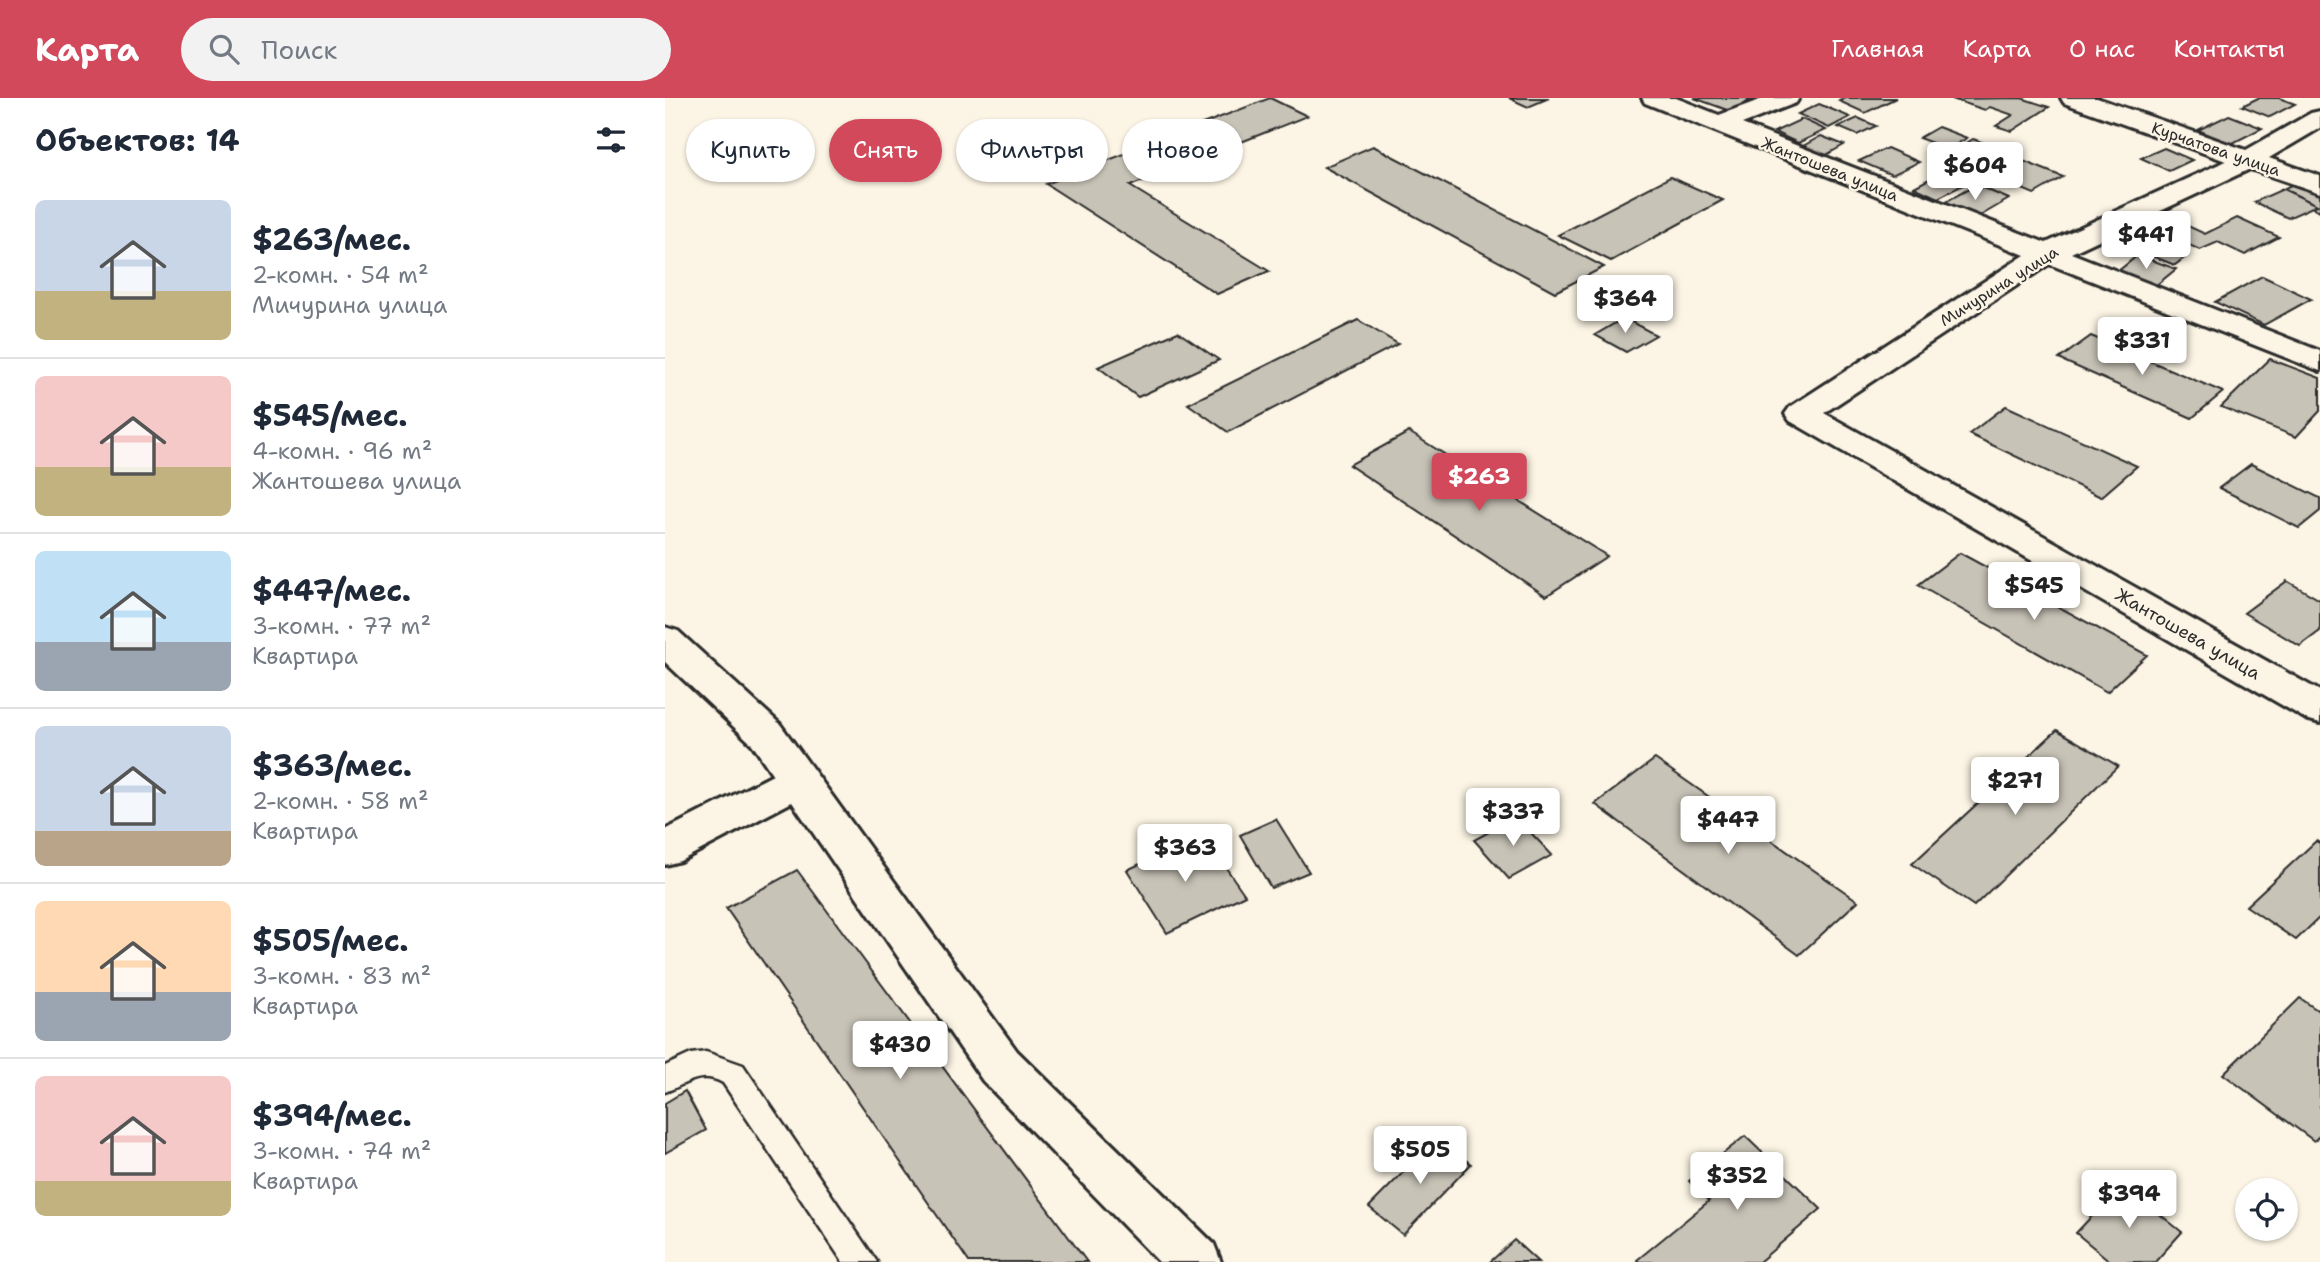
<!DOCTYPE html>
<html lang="ru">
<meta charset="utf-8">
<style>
:root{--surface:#fff;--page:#f2f2f3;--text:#1f2937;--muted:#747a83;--line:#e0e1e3;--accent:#d1495b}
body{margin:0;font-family:"Shantell Sans",sans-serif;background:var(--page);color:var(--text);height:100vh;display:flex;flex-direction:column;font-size:26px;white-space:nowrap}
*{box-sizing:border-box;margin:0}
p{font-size:23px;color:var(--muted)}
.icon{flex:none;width:38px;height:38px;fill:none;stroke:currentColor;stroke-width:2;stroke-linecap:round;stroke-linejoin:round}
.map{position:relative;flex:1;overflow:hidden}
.panel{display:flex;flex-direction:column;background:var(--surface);width:665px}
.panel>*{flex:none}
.hud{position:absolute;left:21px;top:21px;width:665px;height:63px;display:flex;gap:14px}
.controls{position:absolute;left:1570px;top:1080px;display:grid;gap:14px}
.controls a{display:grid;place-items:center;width:63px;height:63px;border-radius:50%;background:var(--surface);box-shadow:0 2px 5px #0004;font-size:35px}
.price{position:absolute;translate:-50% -60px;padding:0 16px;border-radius:7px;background:#fff;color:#222;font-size:23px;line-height:46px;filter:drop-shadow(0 2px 4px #0008)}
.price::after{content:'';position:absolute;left:50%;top:42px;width:21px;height:16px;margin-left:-10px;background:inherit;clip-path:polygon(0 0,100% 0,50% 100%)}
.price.active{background:var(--accent);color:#fff}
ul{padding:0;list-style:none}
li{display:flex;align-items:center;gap:21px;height:175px;padding:0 35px}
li+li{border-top:2px solid var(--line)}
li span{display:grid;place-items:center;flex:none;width:196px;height:140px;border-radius:10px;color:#555}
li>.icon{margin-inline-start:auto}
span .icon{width:84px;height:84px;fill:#fffc;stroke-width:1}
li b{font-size:30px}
h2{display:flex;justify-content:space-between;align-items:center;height:84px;padding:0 35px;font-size:30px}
.tag{padding:0 24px;border-radius:32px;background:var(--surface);box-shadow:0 2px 5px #0004;font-size:24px;line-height:63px}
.tag.active{background:var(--accent);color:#fff}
header{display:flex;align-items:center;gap:42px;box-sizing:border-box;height:98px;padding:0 35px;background:var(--accent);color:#fff}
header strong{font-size:33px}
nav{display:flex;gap:38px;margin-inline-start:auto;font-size:24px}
.search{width:490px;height:63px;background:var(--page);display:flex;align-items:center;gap:18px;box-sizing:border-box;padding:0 24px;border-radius:38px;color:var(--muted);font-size:26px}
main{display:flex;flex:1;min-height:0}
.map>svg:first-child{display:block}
</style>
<header>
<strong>Карта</strong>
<div class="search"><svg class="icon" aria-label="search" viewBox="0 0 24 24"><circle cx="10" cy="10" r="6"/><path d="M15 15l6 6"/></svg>Поиск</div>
<nav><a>Главная</a><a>Карта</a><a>О нас</a><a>Контакты</a></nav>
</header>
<main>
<section class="panel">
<h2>Объектов: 14<svg class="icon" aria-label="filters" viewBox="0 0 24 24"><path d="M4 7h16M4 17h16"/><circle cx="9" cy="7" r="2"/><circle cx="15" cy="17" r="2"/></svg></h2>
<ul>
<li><span style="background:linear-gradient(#c9d6e8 65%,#c2b280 0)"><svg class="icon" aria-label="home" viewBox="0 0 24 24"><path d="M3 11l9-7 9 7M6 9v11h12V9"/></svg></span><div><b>$263/мес.</b><p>2-комн. · 54 m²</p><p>Мичурина улица</p></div></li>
<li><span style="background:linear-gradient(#f6c9c9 65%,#c2b280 0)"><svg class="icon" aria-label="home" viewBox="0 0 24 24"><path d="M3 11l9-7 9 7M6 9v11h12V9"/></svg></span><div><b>$545/мес.</b><p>4-комн. · 96 m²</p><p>Жантошева улица</p></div></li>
<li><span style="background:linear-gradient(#bfe0f5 65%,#9aa5b1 0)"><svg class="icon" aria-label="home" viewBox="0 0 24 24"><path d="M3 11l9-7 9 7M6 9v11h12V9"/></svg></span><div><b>$447/мес.</b><p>3-комн. · 77 m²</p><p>Квартира</p></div></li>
<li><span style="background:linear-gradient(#c9d6e8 75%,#b9a48a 0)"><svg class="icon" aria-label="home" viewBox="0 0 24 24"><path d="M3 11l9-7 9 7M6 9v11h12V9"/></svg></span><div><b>$363/мес.</b><p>2-комн. · 58 m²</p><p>Квартира</p></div></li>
<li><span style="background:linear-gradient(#ffd9b3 65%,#9aa5b1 0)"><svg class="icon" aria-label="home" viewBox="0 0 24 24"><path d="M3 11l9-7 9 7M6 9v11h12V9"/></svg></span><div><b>$505/мес.</b><p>3-комн. · 83 m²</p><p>Квартира</p></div></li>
<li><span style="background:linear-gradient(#f6c9c9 75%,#c2b280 0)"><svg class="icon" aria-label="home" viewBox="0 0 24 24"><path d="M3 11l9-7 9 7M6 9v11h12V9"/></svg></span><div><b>$394/мес.</b><p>3-комн. · 74 m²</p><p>Квартира</p></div></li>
</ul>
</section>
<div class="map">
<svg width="1655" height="1164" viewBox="0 0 1655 1164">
<rect width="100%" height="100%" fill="#fcf5e5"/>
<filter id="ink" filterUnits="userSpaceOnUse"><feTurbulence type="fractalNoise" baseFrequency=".0143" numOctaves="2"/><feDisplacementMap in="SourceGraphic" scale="14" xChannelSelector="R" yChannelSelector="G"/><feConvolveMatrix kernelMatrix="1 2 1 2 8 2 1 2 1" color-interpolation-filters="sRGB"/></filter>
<g filter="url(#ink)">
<!-- building -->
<g fill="#c8c3b7" stroke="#2b2b2b" stroke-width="2">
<path d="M605 0 642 18 465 88 604 173 552 196 381 86Z"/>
<path d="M844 0H884L863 9Z"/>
<path d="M1029 0H1083L1086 1 1065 13Z"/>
<path d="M1181 0H1231L1200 15 1174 3Z"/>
<path d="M1356 0 1384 9 1347 33 1331 28 1348 17 1325 9 1320 12 1287 1Z"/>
<path d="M1593 0H1614L1630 6 1605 19 1577 8Z"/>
<path d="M1154 6 1185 19 1164 30 1133 16Z"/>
<path d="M1564 17 1597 30 1566 46 1533 32Z"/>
<path d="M1193 20 1211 28 1192 37 1173 29Z"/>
<path d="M1137 21 1161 32 1133 45 1109 34Z"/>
<path d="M1273 29 1302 40 1283 51 1254 40Z"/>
<path d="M1156 38 1179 47 1161 57 1138 48Z"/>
<path d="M1308 41 1356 58 1331 75 1306 66 1316 60 1292 51Z"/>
<path d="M708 48 939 169 890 194 659 69Z"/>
<path d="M1222 50 1254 64 1227 77 1194 63Z"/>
<path d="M1499 50 1527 62 1504 73 1476 60Z"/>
<path d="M1358 63 1398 79 1369 96 1329 79Z"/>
<path d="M1291 67 1315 78 1273 100 1249 89Z"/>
<path d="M1005 79 1058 102 946 163 893 137Z"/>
<path d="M1628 86 1655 95V113L1646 109 1652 107 1618 91Z"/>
<path d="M1311 87 1344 101 1310 121 1276 106Z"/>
<path d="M1618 91 1652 107 1623 120 1589 104Z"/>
<path d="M1572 120 1614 139 1580 157 1553 144 1535 152 1504 138 1523 128 1540 136Z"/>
<path d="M1494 145 1523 157 1510 167 1479 155Z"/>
<path d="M1473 157 1511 171 1489 189 1452 174Z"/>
<path d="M1597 178 1646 201 1599 227 1550 204Z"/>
<path d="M959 220 991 237 961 254 930 237Z"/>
<path d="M693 222 733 246 563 334 523 306Z"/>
<path d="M513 234 554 262 473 299 433 269Z"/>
<path d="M1426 238 1558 294 1527 320 1394 261Z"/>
<path d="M1605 261 1655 280V313L1631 339 1556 309Z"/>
<path d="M1341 308 1472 368 1436 399 1304 336Z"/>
<path d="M744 334 942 458 881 498 684 367Z"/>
<path d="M1586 366 1655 400V413L1634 430 1554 390Z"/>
<path d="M1295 455 1482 557 1442 594 1253 487Z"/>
<path d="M1622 483 1655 502V533L1635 548 1579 515Z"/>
<path d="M1392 632 1453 668 1309 808 1247 766Z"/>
<path d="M990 661 1193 803 1134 857 930 706Z"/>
<path d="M851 719 887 757 844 781 809 742Z"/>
<path d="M611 721 644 774 606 790 575 737Z"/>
<path d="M538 737 580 797 502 835 462 772Z"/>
<path d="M1651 743 1655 745V819L1631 842 1581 808Z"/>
<path d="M132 772 422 1164H304L61 810Z"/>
<path d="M1635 900 1655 914V1037L1649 1043 1558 976Z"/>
<path d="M20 993 41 1032 0 1055V1005Z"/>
<path d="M1080 1038 1156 1111 1094 1164H974L972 1162 1044 1103 1024 1083Z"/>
<path d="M772 1040 806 1066 738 1137 704 1109Z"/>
<path d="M1457 1086 1517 1134 1490 1164H1446L1411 1135Z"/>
<path d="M849 1142 873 1164H825Z"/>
</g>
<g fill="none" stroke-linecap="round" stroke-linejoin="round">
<defs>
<path id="lane" d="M41 954 78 967 212 1164H178L58 985C35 972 22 986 0 994V968L26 956Z"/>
<g id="street">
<path d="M977 0H1011L1054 17 1100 0H1134L1131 5 1077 26 1381 145 1561 63 1399 5 1396 0H1432L1581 52 1646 15 1655 13V30L1604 60 1655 78V95L1585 71 1406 155 1655 253V273L1384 166 1159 315 1655 593V625L1641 621 1125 323 1120 316 1125 309 1360 157 980 5Z"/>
<path d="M0 529 13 533 115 626 352 953 549 1146 556 1164H494L318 983 127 704 15 763 0 767V732L108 677 87 646 0 564Z"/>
</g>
</defs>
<!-- lane casing -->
<use href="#lane" stroke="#2b2b2b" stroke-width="5"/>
<!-- street casing -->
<use href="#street" stroke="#2b2b2b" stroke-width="6"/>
<!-- lane -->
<use href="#lane" fill="#fcf5e5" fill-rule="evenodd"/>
<!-- street -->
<use href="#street" fill="#fcf5e5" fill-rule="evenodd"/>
</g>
</g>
<g text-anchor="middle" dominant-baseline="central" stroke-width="5" stroke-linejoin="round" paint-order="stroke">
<!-- far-street labels -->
<g font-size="16" fill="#2b2b2b" stroke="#fcf5e5">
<text transform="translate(1551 51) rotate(19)">Курчатова улица</text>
<text transform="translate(1165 71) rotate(22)">Жантошева улица</text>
<text transform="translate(1334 188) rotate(-32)">Мичурина улица</text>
</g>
<!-- street labels -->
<g font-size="18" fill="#2b2b2b" stroke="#fcf5e5">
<text transform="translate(1523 536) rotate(30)">Жантошева улица</text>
</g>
</g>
</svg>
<div class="controls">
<a><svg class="icon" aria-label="locate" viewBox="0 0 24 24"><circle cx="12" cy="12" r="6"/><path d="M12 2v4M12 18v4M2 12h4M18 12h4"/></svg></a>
</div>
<b class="price" style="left:1310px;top:104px">$604</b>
<b class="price" style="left:1481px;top:173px">$441</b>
<b class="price" style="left:960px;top:237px">$364</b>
<b class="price" style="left:1477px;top:279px">$331</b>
<b class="price active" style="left:814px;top:415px">$263</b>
<b class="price" style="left:1369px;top:524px">$545</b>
<b class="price" style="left:1350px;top:719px">$271</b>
<b class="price" style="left:848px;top:750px">$337</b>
<b class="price" style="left:1063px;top:758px">$447</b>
<b class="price" style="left:520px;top:786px">$363</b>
<b class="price" style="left:235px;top:983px">$430</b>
<b class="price" style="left:755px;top:1088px">$505</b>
<b class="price" style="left:1072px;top:1114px">$352</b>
<b class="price" style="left:1464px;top:1132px">$394</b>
<div class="hud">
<a class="tag">Купить</a>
<a class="tag active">Снять</a>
<a class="tag">Фильтры</a>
<a class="tag">Новое</a>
</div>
</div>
</main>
